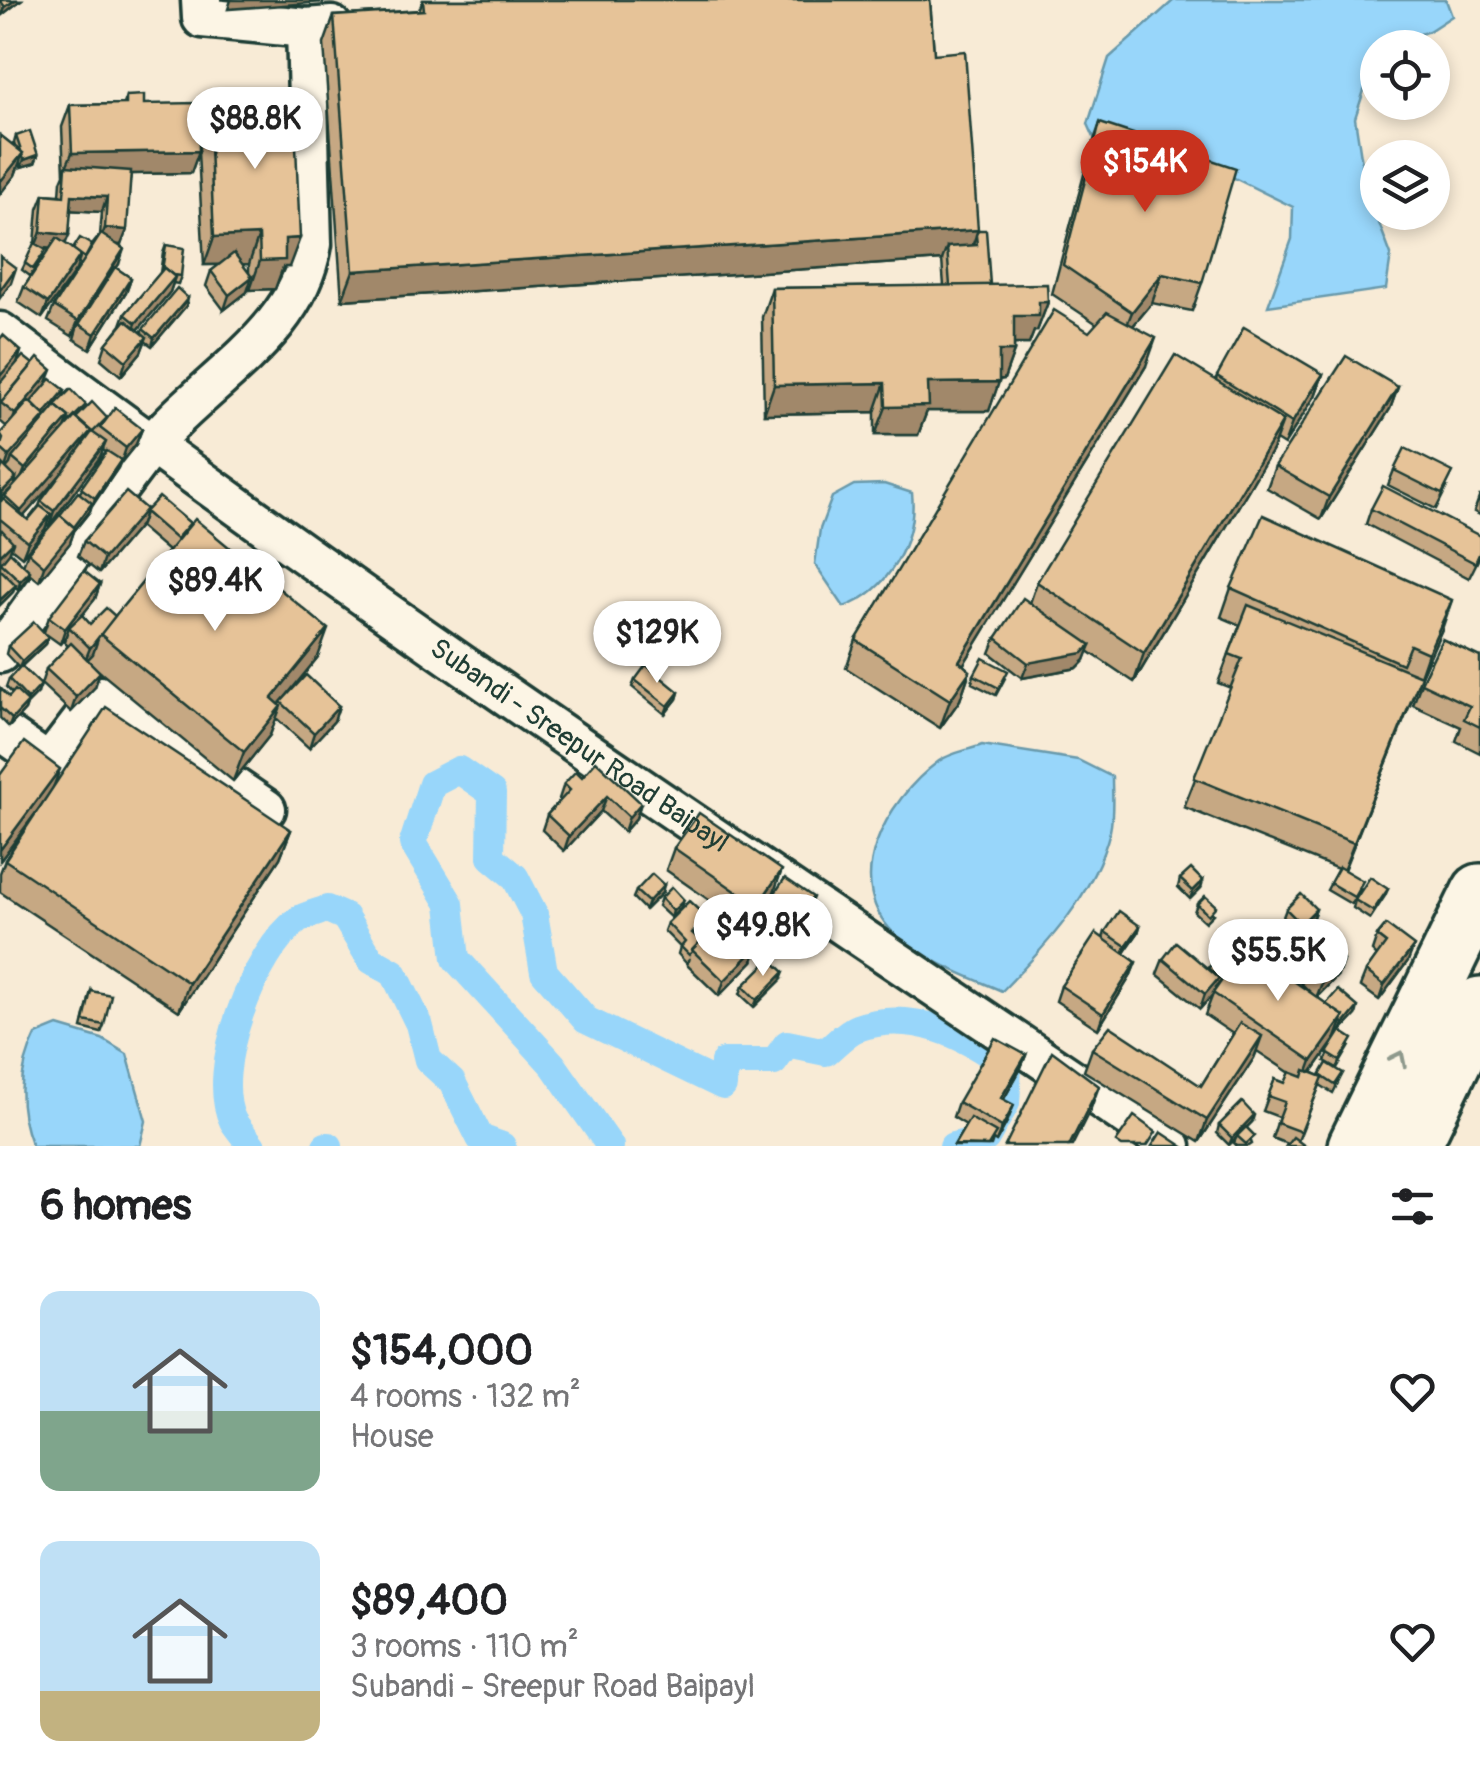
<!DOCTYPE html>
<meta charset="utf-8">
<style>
:root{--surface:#fff;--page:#f6f6f6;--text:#202124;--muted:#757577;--accent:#c8321e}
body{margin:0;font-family:Pangolin,sans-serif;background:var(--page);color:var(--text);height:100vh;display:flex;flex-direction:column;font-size:38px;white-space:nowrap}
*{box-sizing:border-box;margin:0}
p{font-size:32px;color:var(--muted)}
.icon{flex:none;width:55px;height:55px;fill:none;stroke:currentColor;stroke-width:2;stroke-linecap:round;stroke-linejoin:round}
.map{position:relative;height:1146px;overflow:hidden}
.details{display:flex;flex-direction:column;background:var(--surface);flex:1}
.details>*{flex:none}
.buttons{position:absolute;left:1360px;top:30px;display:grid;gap:20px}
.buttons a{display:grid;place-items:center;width:90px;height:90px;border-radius:50%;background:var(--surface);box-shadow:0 5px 15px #0003;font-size:50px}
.price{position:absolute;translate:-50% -85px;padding:0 22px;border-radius:35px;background:#fff;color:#222;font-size:32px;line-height:65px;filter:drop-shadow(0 2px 5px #0008)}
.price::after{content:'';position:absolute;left:50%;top:60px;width:30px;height:22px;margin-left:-15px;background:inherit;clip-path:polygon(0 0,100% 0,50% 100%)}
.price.on{background:var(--accent);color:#fff}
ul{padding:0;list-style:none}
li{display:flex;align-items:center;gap:30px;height:250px;padding:0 40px}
li span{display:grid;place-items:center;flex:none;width:280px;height:200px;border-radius:20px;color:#555}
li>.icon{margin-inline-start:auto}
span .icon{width:120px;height:120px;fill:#fffc;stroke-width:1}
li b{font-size:42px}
h2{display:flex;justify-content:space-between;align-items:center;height:120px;padding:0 40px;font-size:42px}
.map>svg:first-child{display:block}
</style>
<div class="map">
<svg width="1480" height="1146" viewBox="0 0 1480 1146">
<rect width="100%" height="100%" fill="#f8ebd6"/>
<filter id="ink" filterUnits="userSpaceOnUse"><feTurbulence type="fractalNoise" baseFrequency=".01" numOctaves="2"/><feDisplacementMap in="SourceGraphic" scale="20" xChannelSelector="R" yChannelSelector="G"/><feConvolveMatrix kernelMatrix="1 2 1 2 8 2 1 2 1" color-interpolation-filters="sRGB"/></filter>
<g filter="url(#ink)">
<!-- water -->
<g fill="#98d6fa" stroke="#6899ab" stroke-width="2.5">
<path d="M1174 0H1446L1452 16 1429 31 1378 48 1355 118 1366 189 1391 255 1386 289 1268 306 1292 239 1293 207 1224 173 1096 142 1088 124 1109 58Z"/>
<path d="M884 484 912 493C917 540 889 591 844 607L815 564 820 529 832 497 854 485Z"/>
<path d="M982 745 1078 760 1112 777C1112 794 1114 814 1110 831 1094 895 1046 946 1002 991 967 976 929 962 899 938 837 885 886 800 939 761 950 753 969 750 982 745Z"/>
<path d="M58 1026 102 1039 127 1054 146 1121 140 1146H32C17 1109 18 1071 36 1035Z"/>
</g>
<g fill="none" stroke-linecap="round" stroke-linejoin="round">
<!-- canal -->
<g stroke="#98d6fa" stroke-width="28">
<path d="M252 1146C246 1138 238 1129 233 1121 208 1071 255 951 298 920 306 915 319 912 327 909L345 917 371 960 394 973 419 1024 428 1060 452 1082 480 1138 502 1146"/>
<path d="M326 1146H329"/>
<path d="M610 1146 553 1065 456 959 450 904 413 843 432 784 459 770 492 793 491 857 515 877 534 914 544 972 586 1020 723 1086 724 1062H774L787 1044 826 1052C835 1045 846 1032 857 1028 911 1009 967 1035 1008 1068L1006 1103 986 1138 953 1146"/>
</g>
<defs>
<g id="minor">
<path d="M201 0 202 18 306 28 332 26"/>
<path id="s1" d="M0 332C380 618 777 880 1171 1146"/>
<path d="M0 653C50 586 96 515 148 449 203 380 297 337 312 244L306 28"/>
<path d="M0 730 49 764 101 696 266 809"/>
</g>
<g id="highway">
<path d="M1356 1146 1480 892"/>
<path d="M1412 1146 1480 1005"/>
</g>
</defs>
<!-- minor casing -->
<use href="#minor" stroke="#1f3d34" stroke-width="45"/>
<!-- highway casing -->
<use href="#highway" stroke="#1f3d34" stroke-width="62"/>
<!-- minor -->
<use href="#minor" stroke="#fcf5e5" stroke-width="38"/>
<!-- highway -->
<use href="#highway" stroke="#fcf5e5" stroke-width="55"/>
</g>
<!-- wall -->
<g fill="#c6a883" stroke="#1f3d34" stroke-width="2.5" fill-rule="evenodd">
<path d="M0 0H21L2 15 0 12Z"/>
<path d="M423 0H930L934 54 978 230 990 285 1048 302 1037 331H1034L1029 344H1014V351L1004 379 999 380 989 411H927L918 435H875V412L764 414 762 317 772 288 944 286 942 260 342 300 324 44 334 16 419 10Z"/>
<path d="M126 96 198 128 208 102 289 267H283L275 289 250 290V285L247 292 224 310 206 286 211 271 220 265H204L198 152 191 173 131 174 121 245H119V264L116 268 131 278 126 292 90 349 74 339 77 329 72 336 48 321 54 306 81 265 78 263 76 270 42 318 18 302 24 287 50 249 42 248 43 258 30 276 22 270 35 244 38 209 44 194 60 195 61 181 64 174 62 127 70 105 123 104ZM71 210 102 212 100 235 92 245 73 249 65 244ZM242 264H249V273Z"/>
<path d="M1100 123 1202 283 1192 311 1152 303 1133 326 1146 366 963 665 970 671 960 700 940 728 846 668 856 640 1097 324 1052 294 1090 152Z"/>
<path d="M0 135 15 147 14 143 16 136 38 155 35 163 21 167 20 162 15 175 0 194Z"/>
<path d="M166 245 181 276 178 284 173 283 170 292 138 330 141 333 143 329 188 298 186 306 152 346 145 341 141 352 121 376 101 359 106 344 121 325 125 314 160 273 163 253Z"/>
<path d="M0 339 21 351 17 363 47 383 65 390 63 398 84 410 142 429 136 444 120 463 118 468 92 505 90 511 74 531 70 543 39 581 29 573 27 578 18 589 15 587 13 592 0 605V502L4 500 17 482 16 481 14 486 0 499V434L7 427 0 421ZM103 450 106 452 79 494 28 552 23 565 9 553 11 548 22 557 45 529 47 525 49 526 100 457ZM62 473 41 501 39 506 28 520 24 516Z"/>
<path d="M1323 374 1315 396 1284 445 1276 440 1272 450 1134 682 1088 651 1085 660 1077 668 1022 678 990 653 996 638 1030 603 1037 582 1216 380 1217 376Z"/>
<path d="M1398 387 1390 409 1321 519 1267 488 1275 466Z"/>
<path d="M1394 470 1447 487 1436 509 1388 485Z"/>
<path d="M1480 495V515L1474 512Z"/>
<path d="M146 509 141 524 99 573 78 556 84 541Z"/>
<path d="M1371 509 1480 536V556L1469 578 1366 524Z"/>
<path d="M145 512 318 657 286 697 339 706 334 721 309 748 276 718 270 735 233 781 94 667 95 687 71 712 41 684 46 669 68 646 64 642 66 636 60 644 46 634 48 637 45 644 22 666 38 693 27 704 25 710 9 727 0 718V688L9 697 12 693 6 687 9 679 19 668 6 654 8 646 44 632 49 617 100 584 95 599 82 615 90 624 115 616 168 551 140 527Z"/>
<path d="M1231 588 1442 629 1421 676 1344 870 1360 889 1351 904 1327 890 1338 869 1184 807 1231 688 1218 683 1240 625 1221 617Z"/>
<path d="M1480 657V753L1456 741 1461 727 1413 705 1421 683Z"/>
<path d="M974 675 1005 678 996 695 972 683Z"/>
<path d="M635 680 679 692 677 699 665 714 632 687Z"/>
<path d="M582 777 641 803 636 818 624 832 601 811 564 851 542 830 547 815 560 800 559 799 564 784Z"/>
<path d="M53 786 291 830 280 858 179 1011 0 892V873L5 860 38 809 0 861Z"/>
<path d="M674 848 774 892 749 928 666 870Z"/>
<path d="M1180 879 1201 888 1190 899 1178 887Z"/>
<path d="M1388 889 1385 896 1370 919 1353 908 1355 900Z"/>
<path d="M636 891 662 893 645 910 633 898Z"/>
<path d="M661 898 681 907 671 918 658 906Z"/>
<path d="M1197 904 1213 914 1205 922 1194 912Z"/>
<path d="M766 906 807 912 788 940 760 921Z"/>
<path d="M1286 909H1316L1313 917 1306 924 1343 960 1338 975 1317 997 1326 1004 1356 1015 1341 1031 1350 1046 1337 1068 1325 1061 1341 1031 1339 1029 1336 1038 1312 1072 1320 1076 1343 1073 1333 1093 1320 1085 1298 1141 1287 1144 1272 1138 1279 1117 1263 1111 1275 1079 1285 1083 1290 1073 1257 1051 1254 1058 1199 1142 1084 1071 1092 1049 1201 1086 1233 1034 1205 1015 1213 994 1200 1009 1157 974 1163 959 1208 968 1233 964 1312 994 1277 960 1281 949 1275 956 1267 949 1269 944 1261 952 1249 941 1252 934 1274 933 1273 939 1285 940 1284 944 1297 930 1283 917Z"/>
<path d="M667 923 704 925 695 935 701 941 753 961 719 996 687 965 688 961 686 963 678 954 680 947 664 931Z"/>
<path d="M1140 926 1138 933 1124 953 1136 962 1130 977 1098 1029 1056 1001 1061 986 1103 938 1105 932Z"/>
<path d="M1377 936 1408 961 1379 1000 1360 986 1366 971 1377 956 1372 951Z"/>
<path d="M781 980 754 1007 740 994 743 986Z"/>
<path d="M91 991 104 1025 101 1033 82 1028Z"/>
<path d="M1026 1055 1020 1070 1004 1099 1008 1120 996 1142 993 1140 991 1146H954L966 1125 953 1117 958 1102Z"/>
<path d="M1252 1122 1246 1128 1252 1144 1249 1146H1237L1234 1143 1236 1138 1229 1145 1217 1133 1219 1125Z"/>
</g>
<!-- shaded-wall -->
<g fill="#a1886a" stroke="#1f3d34" stroke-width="2.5">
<path d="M15 0H21L2 15 5 7Z"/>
<path d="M231 0H350L228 9Z"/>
<path d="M199 151 191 173 66 175V167L72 153Z"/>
<path d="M23 153 15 175 0 194V182Z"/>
<path d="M38 155 35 163 21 167 24 160Z"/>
<path d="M72 195 107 197 102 212 66 210Z"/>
<path d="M105 228 127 230 121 245 99 243Z"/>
<path d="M978 230 968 258 947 247 942 260 342 300 353 271Z"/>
<path d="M41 232 69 235 63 250 35 247Z"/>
<path d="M259 235 249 264 204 265 214 237Z"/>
<path d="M300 238 289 267H283L275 289 250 290 260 261 285 239Z"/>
<path d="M124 249 119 264 80 324H79L72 336 78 321Z"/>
<path d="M81 254 76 270 42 318 48 303Z"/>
<path d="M16 268 11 283 0 298V290Z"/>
<path d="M1162 274 1152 303 1121 340 1132 312Z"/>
<path d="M175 277 170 292 131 338 136 323Z"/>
<path d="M252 277 247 292 224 310 229 295Z"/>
<path d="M131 278 126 292 90 349 95 334Z"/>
<path d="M188 298 186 306 152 346 154 338Z"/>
<path d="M1039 302H1048L1037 331H1034L1029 344H1003L1014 316Z"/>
<path d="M147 337 141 352 121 376 126 361Z"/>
<path d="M1156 338 1146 366 948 690 959 661Z"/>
<path d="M21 351 16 366 0 385V376Z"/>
<path d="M999 351H1014L1004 379 988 380Z"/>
<path d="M52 370 46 385 10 429 15 414Z"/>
<path d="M1323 374 1315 396 1284 445 1292 423Z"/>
<path d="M999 382 989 411H927L918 435H875L886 407 928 383Z"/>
<path d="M885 383 875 412 764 414 774 385Z"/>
<path d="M1398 387 1390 409 1321 519 1329 497Z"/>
<path d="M65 390 63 398 44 419 40 431 12 458 10 464 4 471 9 456Z"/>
<path d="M69 417 64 432 19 484 25 469Z"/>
<path d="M1283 421 1272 450 1134 682 1144 653Z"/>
<path d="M142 429 136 444 121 463 126 448Z"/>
<path d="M91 431 86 446 15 526 21 511Z"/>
<path d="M106 442 100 457 49 526 54 511Z"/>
<path d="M121 460 118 468 93 505 95 498Z"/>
<path d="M16 478 14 486 0 499 2 492Z"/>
<path d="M92 503 90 511 74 531 70 543 39 581 44 566Z"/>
<path d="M146 509 141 524 99 573 104 558Z"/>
<path d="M51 514 45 529 22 557 28 542Z"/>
<path d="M13 542 8 557 0 565V555Z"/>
<path d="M30 571 27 578 18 589 20 581Z"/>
<path d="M100 584 95 599 71 629 69 627 66 636 60 644 65 629Z"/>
<path d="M16 585 13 592 0 605V600Z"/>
<path d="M1452 600 1442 629 1418 682 1428 653Z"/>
<path d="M328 629 318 657 261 727 272 698Z"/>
<path d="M48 637 45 644 19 668 22 661Z"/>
<path d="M98 639 93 654 84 663 90 648Z"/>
<path d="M1091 645 1085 660 1077 668 1022 678 1028 663Z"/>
<path d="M970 671 960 700 940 728 950 700Z"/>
<path d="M100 672 95 687 71 712 76 697Z"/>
<path d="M1421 676 1410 705 1343 871 1354 843Z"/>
<path d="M41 685 38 693 27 704 25 710 9 727 12 719 25 705 28 699Z"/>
<path d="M679 692 677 699 665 714 668 706Z"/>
<path d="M281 706 270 735 233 781 244 752Z"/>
<path d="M339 706 334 721 309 748 314 733Z"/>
<path d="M60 769 52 791 0 861V850Z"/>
<path d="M607 796 601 811 564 851 569 836Z"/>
<path d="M641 803 636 818 624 832 629 817Z"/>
<path d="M291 830 280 858 179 1011 189 983Z"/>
<path d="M782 870 774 892 749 928 757 906Z"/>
<path d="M1203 881 1201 888 1190 899 1193 891Z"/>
<path d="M664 885 662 893 645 910 648 902Z"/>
<path d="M813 897 807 912 788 940 793 925Z"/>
<path d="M684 900 681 907 671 918 673 911Z"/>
<path d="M1316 909 1313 917 1298 932 1301 924Z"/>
<path d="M707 918 704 925 689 941 692 933Z"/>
<path d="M1140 926 1138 933 1123 954 1126 946Z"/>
<path d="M1274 933 1272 941 1261 952 1264 945Z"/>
<path d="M758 946 753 961 719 996 724 981Z"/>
<path d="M1414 946 1408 961 1379 1000 1384 985Z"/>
<path d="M1343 960 1338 975 1316 998 1322 983Z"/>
<path d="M1136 962 1130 977 1098 1029 1103 1014Z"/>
<path d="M1233 965 1230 972 1216 987 1214 993 1200 1009 1205 994 1219 978Z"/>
<path d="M784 972 781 980 754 1007 757 1000Z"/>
<path d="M1358 1007 1356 1015 1341 1031 1344 1024Z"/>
<path d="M1344 1016 1336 1038 1304 1083 1312 1061Z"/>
<path d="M1262 1036 1254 1058 1199 1142 1207 1120Z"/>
<path d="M1026 1055 1020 1070 996 1113 1001 1098Z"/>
<path d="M1099 1086 1091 1108 1072 1146H1069Z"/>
<path d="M1014 1105 1008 1120 996 1142 1002 1127Z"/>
<path d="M1254 1115 1252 1122 1229 1145 1232 1138Z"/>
</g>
<!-- building -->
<g fill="#e6c398" stroke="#1f3d34" stroke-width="2.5">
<path d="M0 0H15L5 7Z"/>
<path d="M423 0H930L934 54 965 51 978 230 353 271 334 16 424 10Z"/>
<path d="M144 95V104L198 103 199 151 72 153 70 105 126 104V96Z"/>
<path d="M294 99 300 238 285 239V260L260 261 259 235 214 237 208 102Z"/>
<path d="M1100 123 1236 168 1202 283 1162 274 1132 312 1063 265Z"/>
<path d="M30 131 38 155 24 160 16 136Z"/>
<path d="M0 135 23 153 0 182Z"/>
<path d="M66 166 131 171 127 230 105 228 107 197 72 195 69 235 41 232 44 194 64 196Z"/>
<path d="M978 230H986L990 285 950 286 947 247 977 245 976 235Z"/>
<path d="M101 234 124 249 78 321 54 306Z"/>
<path d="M57 238 81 254 48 303 24 287Z"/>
<path d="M80 238 92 245 85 258 73 249Z"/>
<path d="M34 243 46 250 33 269 25 263Z"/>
<path d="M166 245 184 248 181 276 173 275 164 268 162 270Z"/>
<path d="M234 253 252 277 229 295 211 271Z"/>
<path d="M0 256 16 268 0 290Z"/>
<path d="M115 267 131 278 95 334 79 324Z"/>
<path d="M164 268 175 277 136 323 125 314Z"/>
<path d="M1047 284 1048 302H1039V316H1014V351H999V382L928 383 929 406 886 407 885 383 774 385 772 288Z"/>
<path d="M177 288 188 298 154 338 143 329Z"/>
<path d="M1054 310 1089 332 1107 312 1156 338 959 661 970 671 950 700 856 640Z"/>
<path d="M126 320 147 337 126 361 106 344Z"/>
<path d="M1244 327 1323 374 1292 423 1217 376Z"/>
<path d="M3 335 21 351 0 376V339Z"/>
<path d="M1175 355 1283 421 1144 653 1037 582Z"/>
<path d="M23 356 33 364 0 403V383Z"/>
<path d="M1346 356 1398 387 1329 497 1275 466Z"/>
<path d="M38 358 52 370 15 414 1 403Z"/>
<path d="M51 379 65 390 44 415 31 402Z"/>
<path d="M71 389 86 405 69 422 68 421 69 417 56 406 55 408 54 406Z"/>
<path d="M29 401 45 416 9 456 0 448 3 439 0 434Z"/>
<path d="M92 402 107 418 90 435 89 434 91 431 76 418Z"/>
<path d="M56 406 69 417 25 469 12 458Z"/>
<path d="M115 408 142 429 126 448 100 428Z"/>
<path d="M75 417 91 431 21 511 5 496Z"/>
<path d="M92 432 106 442 54 511 41 501Z"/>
<path d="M1405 448 1453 472 1442 494 1394 470Z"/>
<path d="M107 451 121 460 95 498 81 488Z"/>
<path d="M0 462 16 478 2 492 0 490V473L2 467Z"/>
<path d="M1383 486 1480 536V552L1475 563 1371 509Z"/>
<path d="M78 492 92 503 74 527 60 515Z"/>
<path d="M126 492 146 509 104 558 84 541Z"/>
<path d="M159 497 190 523 176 539 145 512Z"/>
<path d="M3 499 28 520 40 506 51 514 28 542 0 519V502Z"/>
<path d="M60 515 75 528 44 566 28 552Z"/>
<path d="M1263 515 1452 600 1428 653 1410 645 1402 664 1231 588Z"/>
<path d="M195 519 328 629 272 698 281 706 244 752 100 634Z"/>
<path d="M2 530 13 542 0 555V533Z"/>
<path d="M10 552 30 571 20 581 1 563Z"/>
<path d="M0 569 16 585 0 600Z"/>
<path d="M84 571 100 584 65 629 49 617Z"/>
<path d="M1023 598 1091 645 1083 653 1028 663 996 638Z"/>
<path d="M1248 605 1421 676 1354 843 1194 778 1242 659 1229 654Z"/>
<path d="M106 608 115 616 90 648 69 627 82 615 90 624Z"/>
<path d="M34 622 48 637 22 661 8 646Z"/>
<path d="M1442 639 1480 657V727L1464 719 1470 706 1421 683Z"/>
<path d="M71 643 100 672 76 697 46 669Z"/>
<path d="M983 658 1008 671 999 688 974 675Z"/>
<path d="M646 665 679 692 668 706 635 680Z"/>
<path d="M21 666 41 685 28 699 9 679Z"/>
<path d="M306 675 339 706 314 733 281 702Z"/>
<path d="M0 688 9 697 15 690 28 702 12 719 0 708Z"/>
<path d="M106 707 291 830 189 983 5 860Z"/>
<path d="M24 742 60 769 0 850V775Z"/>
<path d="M596 761 641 803 629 817 607 796 569 836 547 815 570 790 564 784 576 771 582 777Z"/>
<path d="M699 813 782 870 757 906 674 848Z"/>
<path d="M1339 867 1363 881 1354 897 1330 883Z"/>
<path d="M1191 869 1203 881 1193 891 1180 879Z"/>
<path d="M652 874 664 885 648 902 636 891Z"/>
<path d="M1370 877 1388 889 1373 911 1355 900Z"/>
<path d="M785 878 813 897 793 925 766 906Z"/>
<path d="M672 887 684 900 673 911 661 898Z"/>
<path d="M1301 894 1316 909 1301 924 1286 909Z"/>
<path d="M1205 896 1216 906 1208 915 1197 904Z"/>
<path d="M689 901 707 918 692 933 701 941 689 955 681 947 685 942 667 923Z"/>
<path d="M1119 911 1140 926 1126 946 1105 932Z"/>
<path d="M726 915 758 946 724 981 692 950Z"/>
<path d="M1263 922 1274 933 1264 945 1252 934Z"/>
<path d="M1304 922 1343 960 1322 983 1282 945Z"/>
<path d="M1386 925 1414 946 1384 985 1366 971 1386 943 1377 936Z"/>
<path d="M1096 933 1136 962 1103 1014 1061 986Z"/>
<path d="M1278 933 1285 940 1277 948 1270 942Z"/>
<path d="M1176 942 1219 978 1205 994 1163 959Z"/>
<path d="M1245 947 1344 1016 1312 1061 1213 993Z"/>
<path d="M1222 954 1233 965 1218 980 1219 978 1208 968Z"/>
<path d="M770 959 784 972 757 1000 743 986Z"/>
<path d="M1338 990 1358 1007 1344 1024 1342 1021 1344 1016 1326 1004Z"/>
<path d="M91 991 111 995 104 1025 84 1021Z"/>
<path d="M1240 1023 1262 1036 1207 1120 1092 1049 1110 1026 1201 1086Z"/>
<path d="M1341 1031 1353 1039 1340 1061 1327 1053Z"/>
<path d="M995 1038 1026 1055 1001 1098 1014 1105 1002 1127 958 1102Z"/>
<path d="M1052 1051 1099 1086 1069 1146H1005Z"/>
<path d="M1327 1063 1343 1073 1335 1085 1320 1075Z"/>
<path d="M1305 1070 1323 1077 1301 1132 1277 1123 1285 1102 1268 1096 1275 1079 1285 1083 1290 1072 1303 1077Z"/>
<path d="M1242 1102 1254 1115 1232 1138 1219 1125Z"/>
<path d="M1134 1116 1156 1132 1147 1146H1122L1116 1142Z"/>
<path d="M970 1118 996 1133 988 1146 954 1145Z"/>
<path d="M1246 1127 1255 1136 1246 1144 1237 1136Z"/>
<path d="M1161 1132 1182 1146H1152Z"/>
<path d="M1293 1137 1305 1146H1286Z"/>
</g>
<!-- one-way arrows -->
<defs><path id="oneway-chevron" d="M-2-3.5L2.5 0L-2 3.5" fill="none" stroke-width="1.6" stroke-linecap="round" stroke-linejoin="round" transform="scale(2.5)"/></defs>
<use stroke="#8e998c" href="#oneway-chevron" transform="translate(1399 1058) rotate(-64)"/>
</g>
<g text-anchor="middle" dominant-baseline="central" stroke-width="8" stroke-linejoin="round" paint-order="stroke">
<!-- street labels -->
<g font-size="28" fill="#1f3d34" stroke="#fcf5e5">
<text stroke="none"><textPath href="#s1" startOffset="712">Subandi - Sreepur Road Baipayl</textPath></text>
</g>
</g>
</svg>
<div class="buttons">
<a><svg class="icon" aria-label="locate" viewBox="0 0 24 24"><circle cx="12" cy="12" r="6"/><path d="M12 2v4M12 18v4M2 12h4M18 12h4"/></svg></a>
<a><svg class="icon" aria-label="layers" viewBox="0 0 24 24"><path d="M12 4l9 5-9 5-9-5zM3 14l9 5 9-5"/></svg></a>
</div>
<b class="price" style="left:255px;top:172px">$88.8K</b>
<b class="price on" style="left:1145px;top:215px">$154K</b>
<b class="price" style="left:215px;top:634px">$89.4K</b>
<b class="price" style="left:657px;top:686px">$129K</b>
<b class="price" style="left:763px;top:979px">$49.8K</b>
<b class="price" style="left:1278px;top:1004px">$55.5K</b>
</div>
<section class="details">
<h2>6 homes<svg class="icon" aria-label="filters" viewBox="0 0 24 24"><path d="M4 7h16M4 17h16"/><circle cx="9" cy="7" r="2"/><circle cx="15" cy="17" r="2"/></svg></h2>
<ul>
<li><span style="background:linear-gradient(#bfe0f5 60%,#7fa58c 0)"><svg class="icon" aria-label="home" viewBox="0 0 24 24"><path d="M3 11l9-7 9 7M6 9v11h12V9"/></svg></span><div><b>$154,000</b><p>4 rooms · 132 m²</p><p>House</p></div><svg class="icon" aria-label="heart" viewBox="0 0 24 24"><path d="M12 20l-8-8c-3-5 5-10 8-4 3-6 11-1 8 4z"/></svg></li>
<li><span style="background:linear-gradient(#bfe0f5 75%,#c2b280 0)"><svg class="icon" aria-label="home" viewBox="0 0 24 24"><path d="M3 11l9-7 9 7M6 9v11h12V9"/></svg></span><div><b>$89,400</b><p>3 rooms · 110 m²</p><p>Subandi - Sreepur Road Baipayl</p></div><svg class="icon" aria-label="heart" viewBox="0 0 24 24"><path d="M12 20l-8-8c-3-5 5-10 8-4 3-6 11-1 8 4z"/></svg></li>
</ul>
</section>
